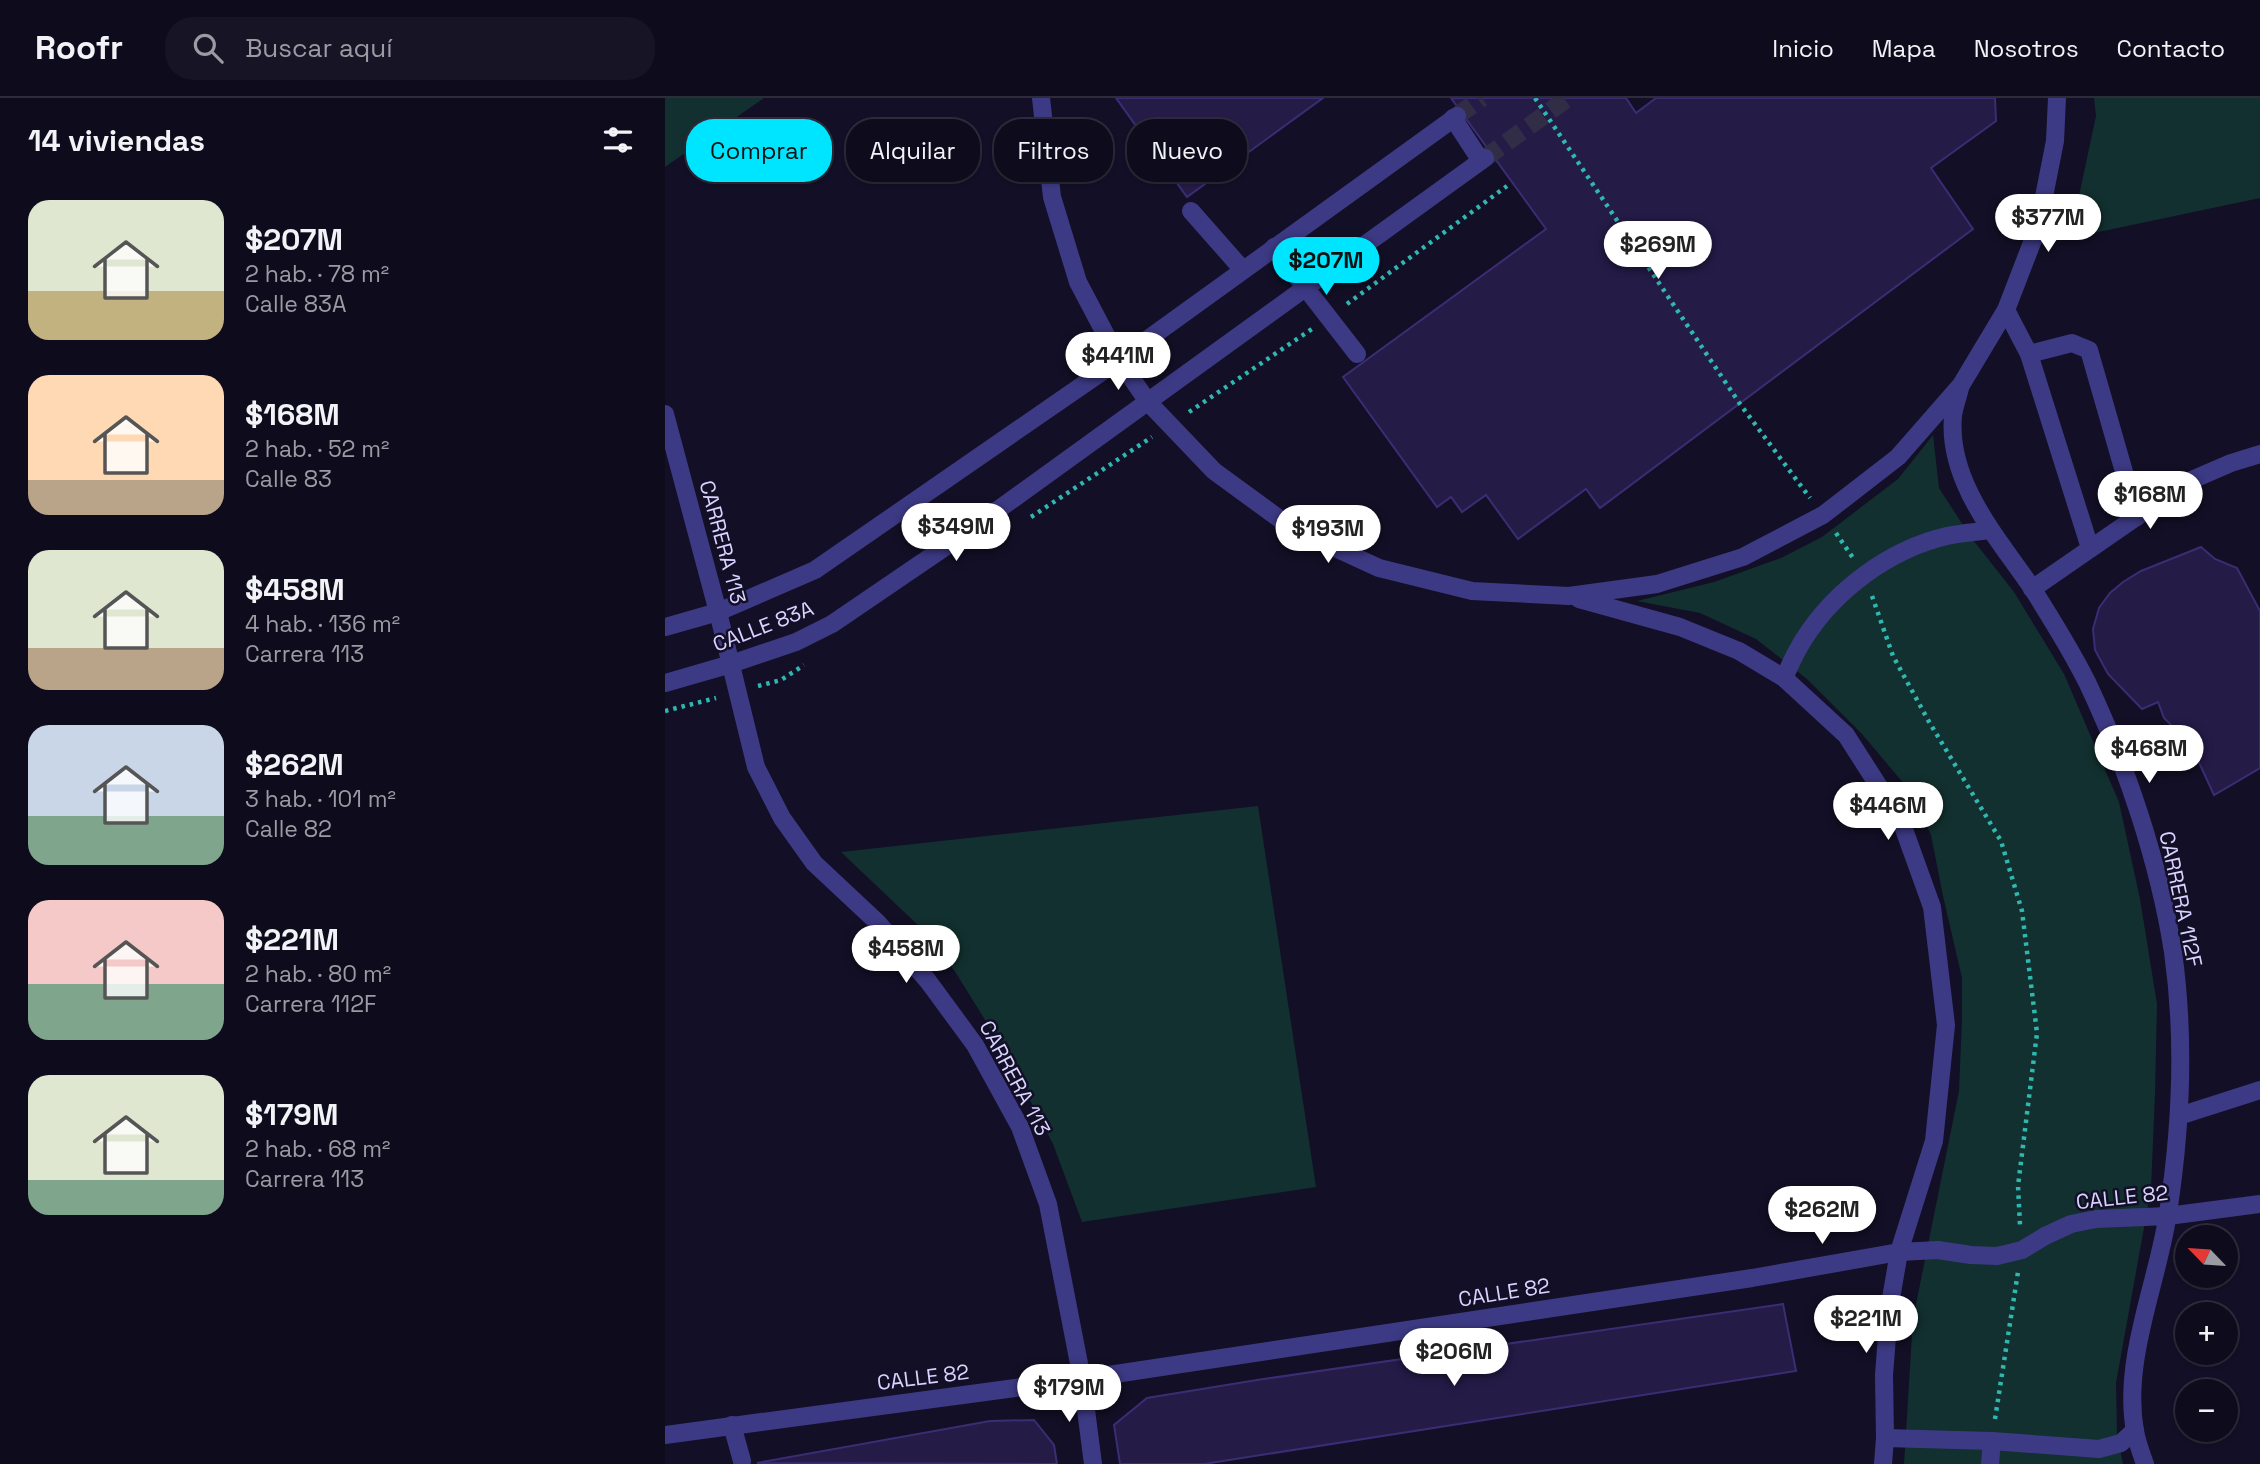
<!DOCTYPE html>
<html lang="es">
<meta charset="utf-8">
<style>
:root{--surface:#0e0b1c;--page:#171425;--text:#f1f3f6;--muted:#9b9ba3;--line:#2e2b3b;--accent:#00e5ff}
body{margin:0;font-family:"Space Grotesk",sans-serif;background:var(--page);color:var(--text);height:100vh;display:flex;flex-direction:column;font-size:26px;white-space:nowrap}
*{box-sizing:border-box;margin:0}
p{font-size:23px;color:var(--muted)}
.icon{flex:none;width:38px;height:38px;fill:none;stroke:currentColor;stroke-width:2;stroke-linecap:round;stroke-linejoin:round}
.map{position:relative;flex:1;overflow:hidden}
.panel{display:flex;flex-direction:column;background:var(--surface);width:665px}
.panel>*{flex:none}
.guide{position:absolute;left:21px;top:21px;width:665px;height:63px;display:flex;gap:14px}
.needle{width:46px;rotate:295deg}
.buttons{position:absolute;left:1510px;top:1127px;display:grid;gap:14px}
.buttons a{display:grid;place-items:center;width:63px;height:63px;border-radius:50%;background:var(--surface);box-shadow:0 2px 5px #0004,0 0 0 2px var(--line);font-size:35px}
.price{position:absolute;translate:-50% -60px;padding:0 16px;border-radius:24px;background:#fff;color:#222;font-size:23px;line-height:46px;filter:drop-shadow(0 2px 4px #0008)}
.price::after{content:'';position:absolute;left:50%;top:42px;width:21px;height:16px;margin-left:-10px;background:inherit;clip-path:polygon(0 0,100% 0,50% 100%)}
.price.selected{background:var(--accent);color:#111}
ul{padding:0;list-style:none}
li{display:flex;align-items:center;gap:21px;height:175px;padding:0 28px}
li span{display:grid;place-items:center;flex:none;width:196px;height:140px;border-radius:21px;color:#555}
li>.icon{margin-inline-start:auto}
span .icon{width:84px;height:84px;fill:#fffc;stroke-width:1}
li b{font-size:30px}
h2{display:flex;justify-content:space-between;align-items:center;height:84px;padding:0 28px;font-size:30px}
.tag{padding:0 24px;border-radius:28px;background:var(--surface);box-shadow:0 2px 5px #0004,0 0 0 2px var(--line);font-size:24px;line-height:63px}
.tag.selected{background:var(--accent);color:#111}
header{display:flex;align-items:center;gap:42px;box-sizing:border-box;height:98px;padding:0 35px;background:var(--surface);border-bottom:2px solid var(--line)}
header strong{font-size:33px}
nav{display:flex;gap:38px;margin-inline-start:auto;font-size:24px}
.search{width:490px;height:63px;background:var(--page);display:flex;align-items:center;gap:18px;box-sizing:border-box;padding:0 24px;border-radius:28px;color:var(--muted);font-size:26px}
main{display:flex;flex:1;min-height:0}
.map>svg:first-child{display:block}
</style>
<header>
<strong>Roofr</strong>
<div class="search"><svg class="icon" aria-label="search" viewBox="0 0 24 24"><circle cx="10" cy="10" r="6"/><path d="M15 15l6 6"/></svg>Buscar aquí</div>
<nav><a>Inicio</a><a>Mapa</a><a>Nosotros</a><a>Contacto</a></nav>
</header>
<main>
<section class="panel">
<h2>14 viviendas<svg class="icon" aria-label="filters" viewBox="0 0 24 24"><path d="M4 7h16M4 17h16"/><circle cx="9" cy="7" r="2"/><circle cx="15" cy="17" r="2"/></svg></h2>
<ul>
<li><span style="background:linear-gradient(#dfe7d0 65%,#c2b280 0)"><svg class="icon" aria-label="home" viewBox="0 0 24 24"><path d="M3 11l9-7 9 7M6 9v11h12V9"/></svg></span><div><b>$207M</b><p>2 hab. · 78 m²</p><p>Calle 83A</p></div></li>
<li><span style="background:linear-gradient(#ffd9b3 75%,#b9a48a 0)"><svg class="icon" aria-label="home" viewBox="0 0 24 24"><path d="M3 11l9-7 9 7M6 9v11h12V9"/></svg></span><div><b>$168M</b><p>2 hab. · 52 m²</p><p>Calle 83</p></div></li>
<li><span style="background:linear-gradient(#dfe7d0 70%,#b9a48a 0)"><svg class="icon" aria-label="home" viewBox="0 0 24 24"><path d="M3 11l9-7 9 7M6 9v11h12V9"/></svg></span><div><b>$458M</b><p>4 hab. · 136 m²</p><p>Carrera 113</p></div></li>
<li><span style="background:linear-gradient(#c9d6e8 65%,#7fa58c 0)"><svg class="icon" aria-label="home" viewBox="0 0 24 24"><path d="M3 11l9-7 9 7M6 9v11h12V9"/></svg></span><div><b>$262M</b><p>3 hab. · 101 m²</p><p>Calle 82</p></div></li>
<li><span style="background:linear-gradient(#f6c9c9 60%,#7fa58c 0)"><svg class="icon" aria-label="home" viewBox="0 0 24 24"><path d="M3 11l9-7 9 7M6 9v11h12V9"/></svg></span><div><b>$221M</b><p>2 hab. · 80 m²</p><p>Carrera 112F</p></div></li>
<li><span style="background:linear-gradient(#dfe7d0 75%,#7fa58c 0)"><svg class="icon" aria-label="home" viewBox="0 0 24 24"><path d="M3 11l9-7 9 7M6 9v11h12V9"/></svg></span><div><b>$179M</b><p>2 hab. · 68 m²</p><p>Carrera 113</p></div></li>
</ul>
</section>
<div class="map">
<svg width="1595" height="1366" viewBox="0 0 1595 1366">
<rect width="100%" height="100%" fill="#130f26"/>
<!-- green -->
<g fill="#12302f">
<path d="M0 0H99L0 69Z"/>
<path d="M1429 0H1595V100L1405 140 1431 18Z"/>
<path d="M1268 337 1274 390 1305 438 1349 494 1399 576 1454 704 1475 801 1492 906 1490 996 1486 1091 1451 1285 1452 1336 1458 1366H1239L1248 1221 1294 993 1297 921V880L1278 798 1266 737 1245 693 1197 636 1142 581 1091 541 1035 515 972 503 1049 484 1116 460 1157 439 1233 381Z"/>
<path d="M593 708 651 1089 417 1124 388 1046 338 951 291 875 256 830 176 754Z"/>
</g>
<!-- building -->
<g fill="#241b47" stroke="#3b2d73" stroke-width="2">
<path d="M451 0H658L522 99Z"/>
<path d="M786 0H961L971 15 991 0H1330L1331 23 1266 70 1308 131 935 410 921 391 853 441 821 397 797 414 786 399 772 409 678 279 881 131Z"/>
<path d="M1536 449 1550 461 1572 470 1595 513V670L1549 697 1518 630 1508 629 1499 620 1493 604 1477 611 1443 576 1430 552 1428 531 1434 510 1445 495 1458 484 1476 473Z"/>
<path d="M1118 1206 1131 1273 539 1366H455L449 1327 482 1300 592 1282Z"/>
<path d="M369 1322 389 1347 392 1366 92 1365 325 1323Z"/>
</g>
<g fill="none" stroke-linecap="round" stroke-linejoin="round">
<!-- minor-tunnel -->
<g stroke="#312d47" stroke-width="18" stroke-dasharray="18 9" stroke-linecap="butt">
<path d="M792 18 817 0"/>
<path d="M820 60 903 0"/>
</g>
<!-- path -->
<g stroke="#2fb8b0" stroke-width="4.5" stroke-dasharray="3.5 5" stroke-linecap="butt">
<path d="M870 0 1075 306 1145 400"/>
<path d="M682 206 842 88"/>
<path d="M524 314 647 231"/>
<path d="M366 419 487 339"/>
<path d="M1171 435 1188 460"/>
<path d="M1207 498 1228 558 1263 622 1336 743 1357 813 1372 935 1353 1088 1355 1127"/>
<path d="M93 588 116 582 139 567"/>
<path d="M0 613 51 600"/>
<path d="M1330 1321 1353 1174"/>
</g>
<!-- minor -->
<g stroke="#3d3a85" stroke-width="18">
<path d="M376 0 387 99 413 184 454 262 483 304 549 373 627 430 714 470 807 493 904 498 992 486 1078 459 1158 417 1233 359 1296 287 1341 212 1373 129 1390 43 1392 0"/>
<path d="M788 20 816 63"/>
<path d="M526 113 578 172"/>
<path d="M609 149 692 256"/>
<path d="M1341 212 1364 256 1425 450"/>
<path d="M1364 256 1407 245 1424 252 1472 419"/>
<path d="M1295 290C1293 299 1289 309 1288 318 1282 384 1333 440 1367 490 1386 520 1406 552 1422 584 1461 666 1494 764 1508 854 1520 939 1516 1030 1503 1115 1493 1184 1457 1262 1470 1333 1472 1344 1476 1355 1480 1366"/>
<path d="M0 316 53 514 91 669 117 720 149 765 212 824 263 883 310 947 355 1029 383 1106 417 1281 428 1366"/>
<path d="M1367 491 1522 384 1566 365 1595 356"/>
<path d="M914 501 1015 529 1074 553 1119 580 1181 637 1236 723 1267 809 1281 927 1269 1043 1234 1154 1224 1212 1219 1277 1220 1340 1218 1366"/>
<path d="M0 529 53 514 150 472 454 262 792 18"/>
<path d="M1119 580C1125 567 1131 553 1139 541 1170 492 1225 451 1282 438 1296 435 1311 434 1325 432"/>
<path d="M0 585 66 566 131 544 167 526 305 432 820 60"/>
<path d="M1514 1018 1595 992"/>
<path d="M67 1327 77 1363"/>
<path d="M0 1337 417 1281 1087 1180 1234 1154 1273 1152 1306 1157 1332 1158 1357 1152 1380 1138 1406 1126 1431 1121 1503 1118 1595 1106"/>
<path d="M1220 1340 1327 1343 1434 1351 1456 1345 1470 1332"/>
<path d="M1325 1366 1327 1343"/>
</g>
</g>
<g text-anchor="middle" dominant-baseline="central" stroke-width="5" stroke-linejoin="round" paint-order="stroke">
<!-- street labels -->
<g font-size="21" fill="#d9d4ff" stroke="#130f26">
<text transform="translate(58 444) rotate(75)">CARRERA 113</text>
<text transform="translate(98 528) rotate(-21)">CALLE 83A</text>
<text transform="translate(1516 801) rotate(78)">CARRERA 112F</text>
<text transform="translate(350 980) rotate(62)">CARRERA 113</text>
<text transform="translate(1457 1099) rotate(-6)">CALLE 82</text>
<text transform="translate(839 1194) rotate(-9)">CALLE 82</text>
<text transform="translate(258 1279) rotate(-7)">CALLE 82</text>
</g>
</g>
</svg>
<div class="buttons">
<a><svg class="needle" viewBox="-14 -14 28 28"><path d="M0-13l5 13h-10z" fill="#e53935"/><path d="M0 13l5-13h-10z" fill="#9b9ba3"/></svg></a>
<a>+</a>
<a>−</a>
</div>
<b class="price" style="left:1383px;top:156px">$377M</b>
<b class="price" style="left:993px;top:183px">$269M</b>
<b class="price selected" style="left:661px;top:199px">$207M</b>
<b class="price" style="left:453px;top:294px">$441M</b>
<b class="price" style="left:1485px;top:433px">$168M</b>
<b class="price" style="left:291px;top:465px">$349M</b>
<b class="price" style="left:663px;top:467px">$193M</b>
<b class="price" style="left:1484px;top:687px">$468M</b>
<b class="price" style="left:1223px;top:744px">$446M</b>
<b class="price" style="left:241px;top:887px">$458M</b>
<b class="price" style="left:1157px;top:1148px">$262M</b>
<b class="price" style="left:1201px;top:1257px">$221M</b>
<b class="price" style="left:789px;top:1290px">$206M</b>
<b class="price" style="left:404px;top:1326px">$179M</b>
<div class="guide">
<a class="tag selected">Comprar</a>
<a class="tag">Alquilar</a>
<a class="tag">Filtros</a>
<a class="tag">Nuevo</a>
</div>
</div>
</main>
